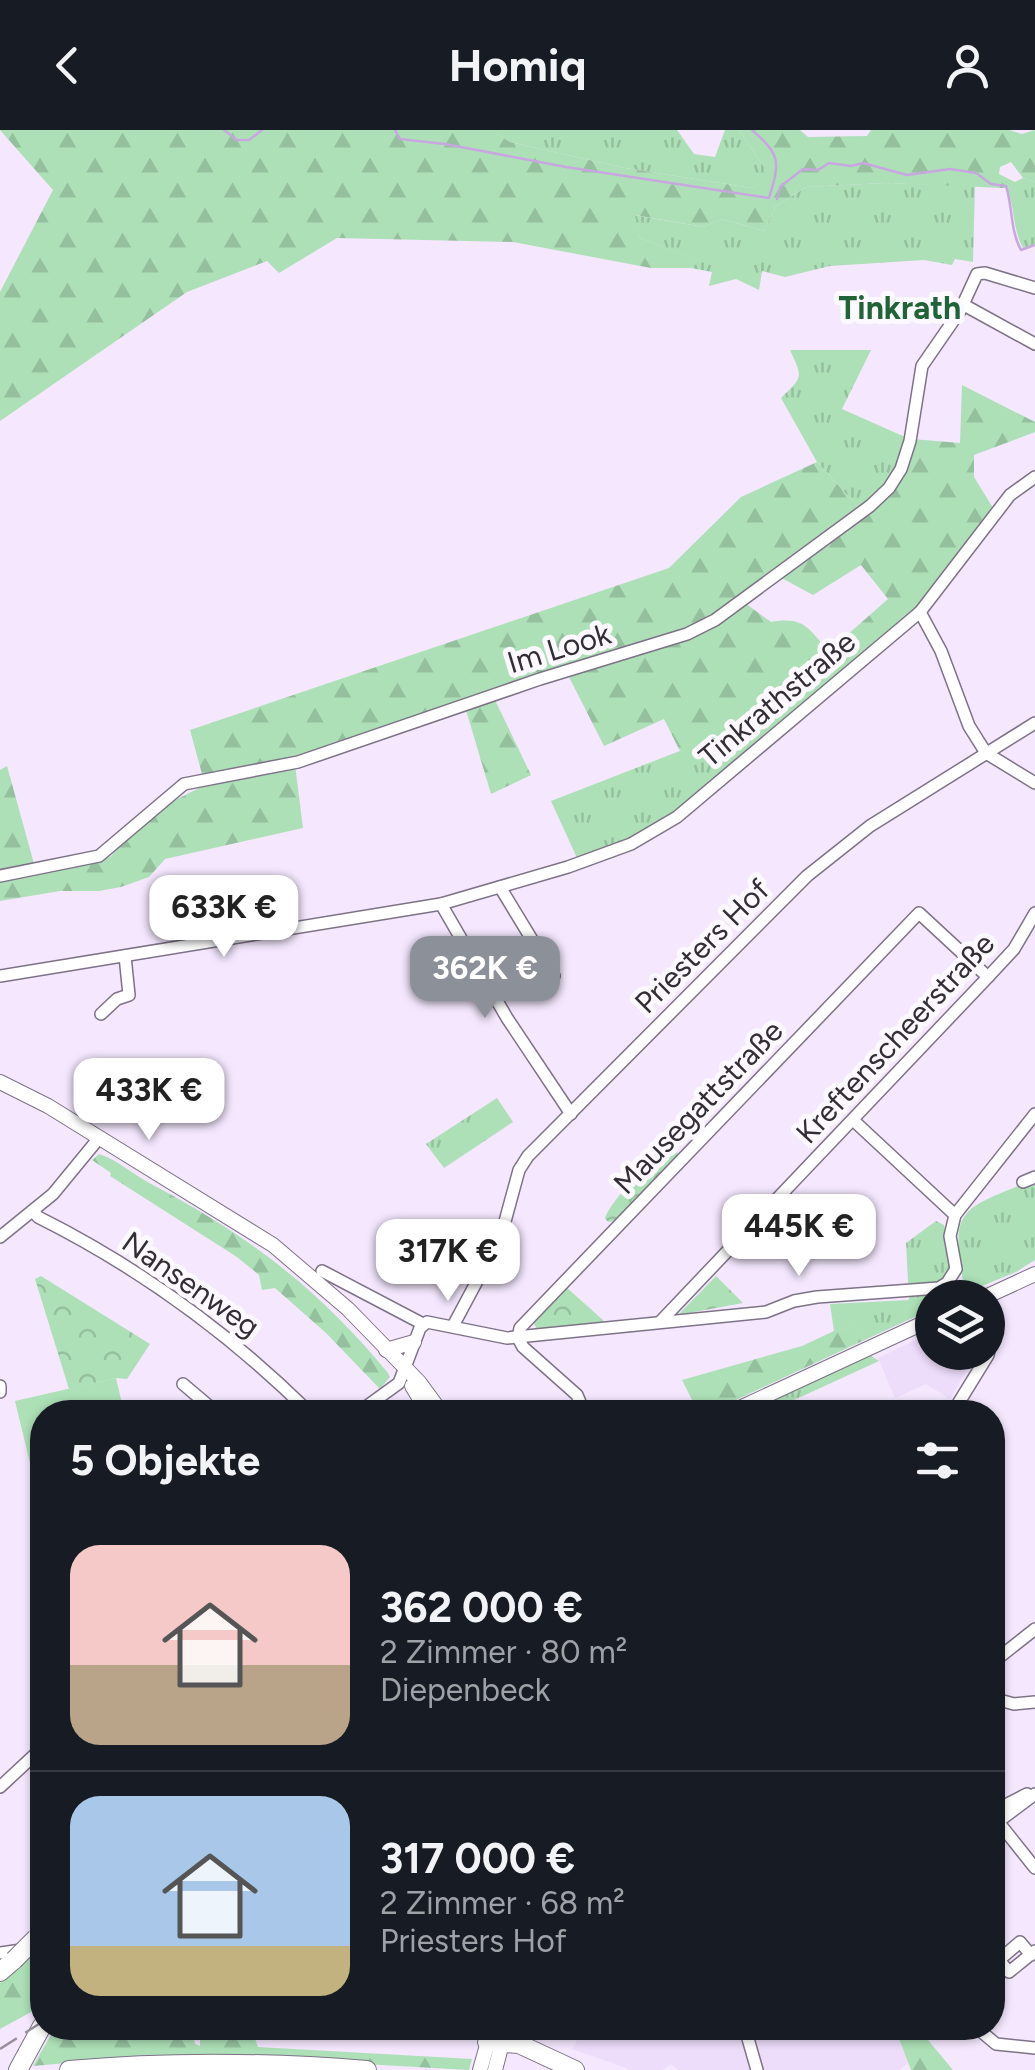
<!DOCTYPE html>
<html lang="de">
<meta charset="utf-8">
<style>
:root{--surface:#171b24;--page:#242831;--text:#f1f3f6;--muted:#9ea1a6;--line:#363941;--accent:#8c9099}
body{margin:0;font-family:Figtree,sans-serif;background:var(--page);color:var(--text);height:100vh;display:flex;flex-direction:column;font-size:38px;white-space:nowrap}
*{box-sizing:border-box;margin:0}
p{font-size:32px;color:var(--muted)}
.icon{flex:none;width:55px;height:55px;fill:none;stroke:currentColor;stroke-width:2;stroke-linecap:round;stroke-linejoin:round}
.map{position:relative;flex:1;overflow:hidden}
.side{position:absolute;left:30px;top:1270px;width:975px;height:640px;display:flex;flex-direction:column;background:var(--surface);border-radius:40px;box-shadow:0 2px 8px #0004}
.side>*{flex:none}
.controls{position:absolute;left:915px;top:1150px;display:grid;gap:20px}
.controls a{display:grid;place-items:center;width:90px;height:90px;border-radius:50%;background:var(--surface);box-shadow:0 2px 8px #0004;font-size:50px}
.price{position:absolute;translate:-50% -85px;padding:0 22px;border-radius:20px;background:#fff;color:#222;font-size:32px;line-height:65px;filter:drop-shadow(0 2px 5px #0008)}
.price::after{content:'';position:absolute;left:50%;top:60px;width:30px;height:22px;margin-left:-15px;background:inherit;clip-path:polygon(0 0,100% 0,50% 100%)}
.price.selected{background:var(--accent);color:#fff}
ul{padding:0;list-style:none}
li{display:flex;align-items:center;gap:30px;height:250px;padding:0 40px}
li+li{border-top:2px solid var(--line)}
li span{display:grid;place-items:center;flex:none;width:280px;height:200px;border-radius:30px;color:#555}
li>.icon{margin-inline-start:auto}
span .icon{width:120px;height:120px;fill:#fffc;stroke-width:1}
li b{font-size:42px}
h2{display:flex;justify-content:space-between;align-items:center;height:120px;padding:0 40px;font-size:42px}
header{display:flex;justify-content:space-between;align-items:center;height:130px;padding:0 40px;background:var(--surface);font-size:45px;font-weight:700}
.map>svg:first-child{display:block}
</style>
<header><svg class="icon" aria-label="back" viewBox="0 0 24 24"><path d="M15 5l-7 7 7 7"/></svg>Homiq<svg class="icon" aria-label="person" viewBox="0 0 24 24"><circle cx="12" cy="8" r="4"/><path d="M4 21q1-7 8-7t8 7"/></svg></header>
<div class="map">
<svg width="1035" height="1940" viewBox="0 0 1035 1940">
<defs>
<pattern id="grass-tufts" width="24" height="20" patternUnits="userSpaceOnUse" patternTransform="scale(2.5)"><rect width="24" height="20" fill="#ade0b7"/><path d="M3 7l-1-3M5 7V3M7 7l1-3M15 17l-1-3M17 17v-4M19 17l1-3" fill="none" stroke="#95c09e"/></pattern>
<pattern id="forest-firs" width="22" height="20" patternUnits="userSpaceOnUse" patternTransform="scale(2.5)"><rect width="22" height="20" fill="#ade0b7"/><path d="M5 1l3.5 6h-7zM16 11l3.5 6h-7z" fill="#95c09e"/></pattern>
<pattern id="park-crowns" width="20" height="18" patternUnits="userSpaceOnUse" patternTransform="scale(2.5)"><rect width="20" height="18" fill="#ade0b7"/><path d="M2 6a3 3 0 1 1 6 0M12 15a3 3 0 1 1 6 0" fill="none" stroke="#95c09e"/></pattern>
</defs>
<rect width="100%" height="100%" fill="#f4e7fe"/>
<!-- built -->
<g fill="#eddcfa">
<path d="M932 1202V1222L976 1223 950 1269 926 1254 895 1268 878 1228Z"/>
<path d="M584 1898H895L909 1932 899 1940H679L670 1934 663 1940H632L572 1919Z"/>
</g>
<!-- grass -->
<g fill="url(#grass-tufts)">
<path d="M497 0H677L694 24 715 27 725 0H739L764 37V51L752 58 625 38 510 12 497 4Z"/>
<path d="M999 44 1015 52 1023 48 1035 52V114L1023 118C1010 94 1017 67 999 44Z"/>
<path d="M885 53 975 56 973 132 955 129 952 135 924 130 830 136 785 147 762 141 759 160 736 149 709 156 712 142 691 138 694 129 640 108 634 85 703 97 722 89 764 101 775 77 806 57Z"/>
<path d="M790 220H871L842 279 905 307 892 348 860 379 817 332 781 268C803 247 803 248 790 220Z"/>
<path d="M703 612 725 640 669 690 642 705 578 730 551 671Z"/>
<path d="M497 968 513 992 444 1038 426 1014Z"/>
<path d="M1035 1049V1130L1016 1142 965 1163C949 1076 958 1081 1035 1049Z"/>
<path d="M936 1091 944 1095 958 1167 932 1168V1179L856 1214 860 1195 834 1201 830 1174 909 1170 906 1113Z"/>
<path d="M870 1225 879 1231 768 1282H745Z"/>
</g>
<!-- forest -->
<g fill="url(#forest-firs)">
<path d="M0 0H497V4L510 12 625 38 752 58 763 51 764 37 739 0H800L808 7 867 6 871 0H1009L1022 4 1035 0V52L1023 48 1011 32 1000 37 999 44 1009 56 1003 58 885 53 806 57 775 77 764 101 722 89 703 97 635 85 640 108 695 129 691 138H651L513 112 337 108 279 143 267 131 187 162 0 291V162L53 60Z"/>
<path d="M962 255 1035 292V302L974 325V347L993 378 923 472 725 640 703 613 680 621 664 589 604 616 566 541 295 635 303 698 165 729 149 747 121 757 99 761H60L0 771V640L7 636 36 741 102 731 111 726 154 681 205 655 190 600 669 438 741 367 817 332 860 379 745 473 771 492C805 486 808 499 829 521L888 469 861 435 813 465 778 446 873 376 912 309 960 313Z"/>
<path d="M495 570 531 645 491 664 466 580Z"/>
<path d="M99 1024C118 1030 135 1046 153 1055 249 1106 318 1158 388 1243L390 1247 380 1259 326 1203 275 1158 262 1160 259 1145 237 1127 110 1046 111 1043 92 1030Z"/>
<path d="M861 1194 856 1214 710 1282H698L682 1250 802 1216 834 1201Z"/>
<path d="M29 1826H42V1876L0 1899V1853Z"/>
<path d="M55 1898H192L195 1914 200 1916V1898H251L258 1917 472 1929 469 1940 207 1925 132 1927 33 1936Z"/>
<path d="M895 1898H918L953 1940H911Z"/>
</g>
<!-- park -->
<g fill="url(#park-crowns)">
<path d="M673 1020 680 1025 614 1091 608 1092 605 1088C611 1070 655 1023 673 1020Z"/>
<path d="M41 1146 150 1214 127 1249 116 1248 69 1259 35 1149Z"/>
<path d="M716 1146 743 1173 678 1185Z"/>
<path d="M566 1157 603 1190 604 1194 537 1200 533 1191Z"/>
</g>
<!-- garden -->
<path fill="#ade0b7" d="M116 1248 124 1282H42V1383L15 1271Z"/>
<g fill="none" stroke-linecap="round" stroke-linejoin="round">
<!-- stream -->
<g stroke="#c8a7e0" stroke-width="2.5">
<path d="M224 0 237 10H249L262 0"/>
<path d="M395 0 400 9 445 14 566 37 769 68C780 32 781 25 752 0"/>
<path d="M777 69 780 57 803 39 818 40 829 33 851 36 863 33 907 45 950 39 976 43 991 54 1006 56C1013 78 1010 100 1021 120L1035 115"/>
</g>
<defs>
<g id="minor">
<path d="M964 175 1035 214"/>
<path d="M920 482 941 521 969 596 986 623 1035 653"/>
<path d="M0 746 99 726 184 654 298 632 540 549 687 504 715 490 870 376 889 358 901 339 910 311 922 236 960 181 977 144 985 143 1035 158"/>
<path d="M500 757 554 846"/>
<path d="M441 774 507 888 571 984"/>
<path d="M0 846 441 774 568 737 631 714 677 687 920 482 1010 365 1035 347"/>
<path d="M101 884 117 869 129 865 125 826"/>
<path d="M853 990 955 1085"/>
<path d="M1023 1052 1035 1047"/>
<path d="M34 1082 38 1087C140 1138 228 1202 309 1282"/>
<path d="M0 1107 53 1064 99 1008"/>
<path d="M322 1141 423 1194"/>
<path d="M660 1192 988 847 1014 819 1035 783"/>
<path d="M453 1196 501 1106 519 1040 528 1026 807 746 870 696 1035 593"/>
<path d="M518 1208 520 1198 919 783 988 847"/>
<path d="M518 1208 523 1217 577 1265 582 1277"/>
<path d="M183 1254 216 1282"/>
<path d="M0 1256V1262"/>
<path d="M359 1282 399 1253 420 1198 427 1192 507 1208 766 1182 794 1171 817 1167 939 1158 947 1153 956 1139 950 1106 955 1085 1035 984"/>
<path d="M953 1282 988 1225 992 1207"/>
<path d="M992 1533 1035 1499"/>
<path d="M992 1568 1014 1574 1035 1572"/>
<path d="M0 1657 42 1618"/>
<path d="M992 1682 1027 1664"/>
<path d="M992 1684 1035 1738"/>
<path d="M995 1694 1035 1664"/>
<path d="M0 1823 42 1817"/>
<path d="M1031 1825 1020 1812 999 1830 1009 1842 1035 1821"/>
<path d="M745 1898 757 1940"/>
<path d="M977 1898 996 1914 1035 1918"/>
</g>
<g id="major">
<path d="M0 952 48 976 273 1115 348 1179 419 1252 441 1282"/>
<path d="M983 1168 1035 1144"/>
<path d="M386 1220 414 1212"/>
<path d="M412 1256 428 1282"/>
<path d="M731 1282 932 1189"/>
<path d="M480 1940 492 1898"/>
<path d="M495 1940 506 1898"/>
</g>
<g id="highway">
<path d="M0 1842 14 1830"/>
<path d="M487 1912 519 1914 575 1940"/>
<path d="M18 1940 42 1896"/>
<path d="M69 1940C168 1931 268 1932 367 1940"/>
</g>
</defs>
<!-- minor casing -->
<use href="#minor" stroke="#7e7287" stroke-width="14"/>
<!-- major casing -->
<use href="#major" stroke="#7e7287" stroke-width="16"/>
<!-- highway casing -->
<use href="#highway" stroke="#7e7287" stroke-width="20"/>
<!-- minor -->
<use href="#minor" stroke="#fff" stroke-width="11"/>
<!-- major -->
<use href="#major" stroke="#fff" stroke-width="14"/>
<!-- highway -->
<use href="#highway" stroke="#fff" stroke-width="18"/>
<!-- rail -->
<path stroke="#978e9e" stroke-width="2.5" stroke-dasharray="20 10" stroke-linecap="butt" d="M0 1919 42 1892"/>
<defs>
<path id="highway-bridge" d="M14 1830 36 1808"/>
</defs>
<!-- highway-bridge casing -->
<use href="#highway-bridge" stroke="#7e7287" stroke-width="20" stroke-linecap="butt"/>
<!-- highway-bridge -->
<use href="#highway-bridge" stroke="#fff" stroke-width="18"/>
</g>
<g text-anchor="middle" dominant-baseline="central" stroke-width="10" stroke-linejoin="round" paint-order="stroke">
<!-- street labels -->
<g font-size="30" fill="#322d36" stroke="#fbf9fd">
<text transform="translate(559 518) rotate(-17)">Im Look</text>
<text transform="translate(777 569) rotate(-40)">Tinkrathstraße</text>
<text transform="translate(702 816) rotate(-45)">Priesters Hof</text>
<text transform="translate(895 908) rotate(-47)">Kreftenscheerstraße</text>
<text transform="translate(698 977) rotate(-46)">Mausegattstraße</text>
<text transform="translate(191 1154) rotate(35)">Nansenweg</text>
</g>
<!-- neighbourhood labels -->
<g font-size="32" font-weight="bold" fill="#206336" stroke="#fbf9fd">
<text x="900" y="178">Tinkrath</text>
</g>
</g>
</svg>
<div class="controls">
<a><svg class="icon" aria-label="layers" viewBox="0 0 24 24"><path d="M12 4l9 5-9 5-9-5zM3 14l9 5 9-5"/></svg></a>
</div>
<b class="price" style="left:224px;top:830px">633K €</b>
<b class="price selected" style="left:485px;top:891px">362K €</b>
<b class="price" style="left:149px;top:1013px">433K €</b>
<b class="price" style="left:799px;top:1149px">445K €</b>
<b class="price" style="left:448px;top:1174px">317K €</b>
<section class="side">
<h2>5 Objekte<svg class="icon" aria-label="filters" viewBox="0 0 24 24"><path d="M4 7h16M4 17h16"/><circle cx="9" cy="7" r="2"/><circle cx="15" cy="17" r="2"/></svg></h2>
<ul>
<li><span style="background:linear-gradient(#f6c9c9 60%,#b9a48a 0)"><svg class="icon" aria-label="home" viewBox="0 0 24 24"><path d="M3 11l9-7 9 7M6 9v11h12V9"/></svg></span><div><b>362 000 €</b><p>2 Zimmer · 80 m²</p><p>Diepenbeck</p></div></li>
<li><span style="background:linear-gradient(#a9c7e8 75%,#c2b280 0)"><svg class="icon" aria-label="home" viewBox="0 0 24 24"><path d="M3 11l9-7 9 7M6 9v11h12V9"/></svg></span><div><b>317 000 €</b><p>2 Zimmer · 68 m²</p><p>Priesters Hof</p></div></li>
</ul>
</section>
</div>
